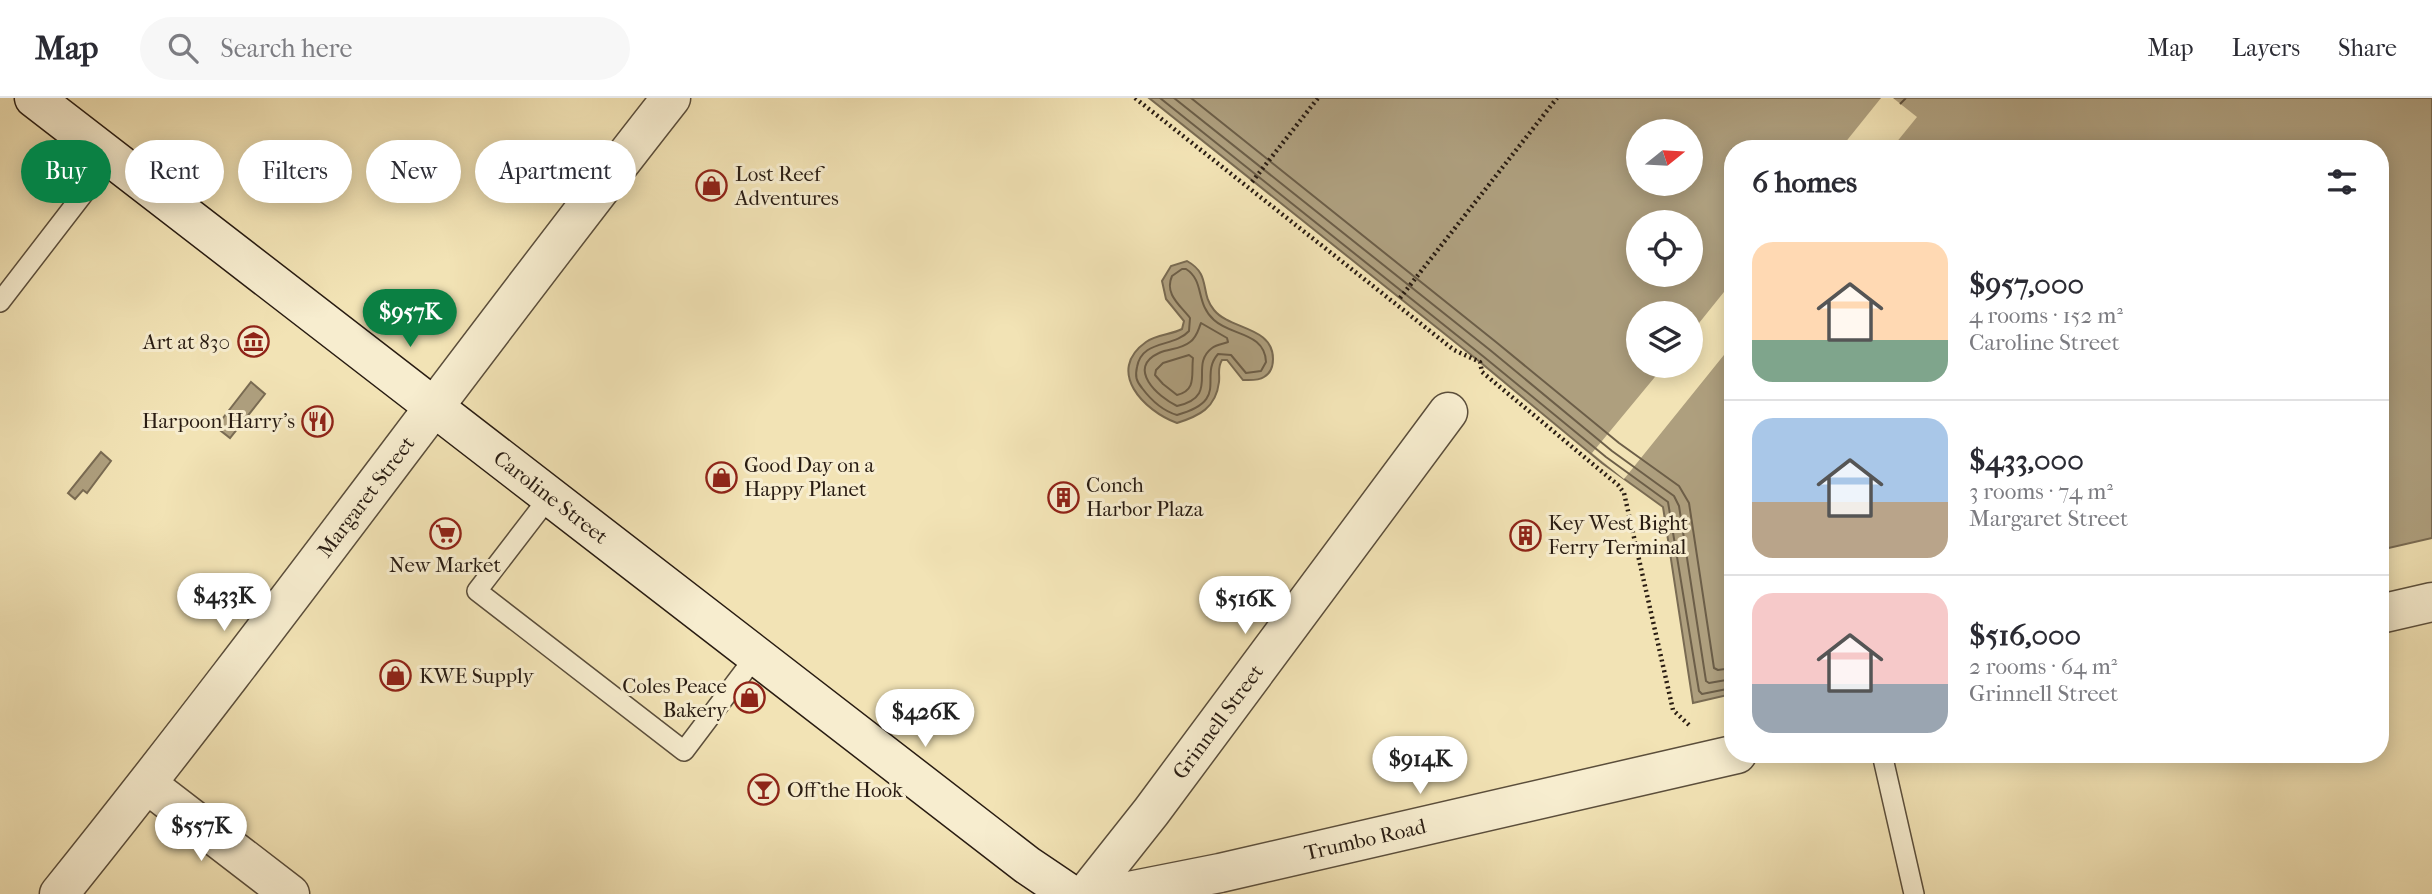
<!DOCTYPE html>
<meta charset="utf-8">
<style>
:root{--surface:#fff;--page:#f7f7f7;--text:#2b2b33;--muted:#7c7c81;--line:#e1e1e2;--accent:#0b8043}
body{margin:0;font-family:"IM FELL French Canon",serif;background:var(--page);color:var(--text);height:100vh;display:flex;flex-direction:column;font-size:26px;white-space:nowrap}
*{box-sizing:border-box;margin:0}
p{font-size:23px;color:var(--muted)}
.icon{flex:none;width:38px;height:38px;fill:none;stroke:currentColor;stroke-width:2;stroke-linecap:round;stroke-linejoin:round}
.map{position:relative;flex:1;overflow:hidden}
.details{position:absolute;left:1724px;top:42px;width:665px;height:623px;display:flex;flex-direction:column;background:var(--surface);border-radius:28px;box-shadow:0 4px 18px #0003}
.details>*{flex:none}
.guide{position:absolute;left:21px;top:42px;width:665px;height:63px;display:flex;gap:14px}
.needle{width:46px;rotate:72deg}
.buttons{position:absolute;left:1626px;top:21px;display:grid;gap:14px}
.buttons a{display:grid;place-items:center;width:77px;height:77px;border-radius:50%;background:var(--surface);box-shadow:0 4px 18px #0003;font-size:35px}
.price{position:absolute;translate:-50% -60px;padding:0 16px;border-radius:24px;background:#fff;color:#222;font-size:23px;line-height:46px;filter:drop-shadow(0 2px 4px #0008)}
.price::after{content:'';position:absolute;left:50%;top:42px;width:21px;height:16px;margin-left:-10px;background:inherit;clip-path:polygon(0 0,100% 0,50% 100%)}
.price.active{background:var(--accent);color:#fff}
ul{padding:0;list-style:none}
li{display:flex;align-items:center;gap:21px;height:175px;padding:0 28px}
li+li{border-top:2px solid var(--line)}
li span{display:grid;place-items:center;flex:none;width:196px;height:140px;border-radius:21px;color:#555}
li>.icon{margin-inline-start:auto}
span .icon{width:84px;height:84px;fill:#fffc;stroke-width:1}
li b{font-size:30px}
h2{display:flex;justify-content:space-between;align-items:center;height:84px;padding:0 28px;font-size:30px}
.chip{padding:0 24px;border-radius:32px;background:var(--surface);box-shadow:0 4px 18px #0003;font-size:24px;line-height:63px}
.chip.active{background:var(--accent);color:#fff}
header{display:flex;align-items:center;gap:42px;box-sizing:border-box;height:98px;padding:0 35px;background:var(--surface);border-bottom:2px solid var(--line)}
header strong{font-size:33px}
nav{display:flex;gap:38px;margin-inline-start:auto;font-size:24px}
.search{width:490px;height:63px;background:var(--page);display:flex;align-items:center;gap:18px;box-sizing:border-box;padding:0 24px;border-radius:38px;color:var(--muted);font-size:26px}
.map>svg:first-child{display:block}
</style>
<header>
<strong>Map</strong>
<div class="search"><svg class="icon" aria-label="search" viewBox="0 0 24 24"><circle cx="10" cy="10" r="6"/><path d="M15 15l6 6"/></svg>Search here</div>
<nav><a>Map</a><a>Layers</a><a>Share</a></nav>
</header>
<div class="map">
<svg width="2432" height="796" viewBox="0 0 2432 796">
<rect width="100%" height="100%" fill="#f2e3b5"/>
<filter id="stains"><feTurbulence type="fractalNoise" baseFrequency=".00286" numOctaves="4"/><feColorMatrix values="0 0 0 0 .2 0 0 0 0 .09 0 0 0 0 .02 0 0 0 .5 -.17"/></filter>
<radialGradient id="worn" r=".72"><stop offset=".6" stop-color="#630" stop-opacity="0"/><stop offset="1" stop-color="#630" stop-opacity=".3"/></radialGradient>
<!-- water -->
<g fill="#ae9f7e" stroke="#796b53" stroke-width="2" fill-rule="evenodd">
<path d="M1149 0H2432V440L2380 452V51H1732V596L1693 605 1663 409 1602 365 1480 264ZM1638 33H1690V86H1638ZM1638 124H1690V177H1638ZM1638 215H1690V268H1638Z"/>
<path d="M1187 163C1212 177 1199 194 1214 212 1230 232 1273 228 1273 261 1273 269 1271 275 1264 279 1258 283 1250 282 1243 282L1227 262H1222C1217 270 1220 276 1219 284 1216 310 1199 318 1177 325 1144 313 1105 273 1146 244 1157 236 1171 237 1182 231L1184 223 1166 201 1162 183 1171 168Z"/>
<path d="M251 284 265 296 230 340 216 329Z"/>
<path d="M101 354 111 363 87 395 83 392 75 401 68 395Z"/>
</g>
<!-- pier -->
<g fill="#f2e3b5">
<path d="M1881 0H1893L1917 19 1891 51H1840Z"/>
<path d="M1732 184V247L1624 381 1592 355 1664 268H1690L1691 235Z"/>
</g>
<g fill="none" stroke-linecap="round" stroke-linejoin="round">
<!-- shore -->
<g stroke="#6c5e48" stroke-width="2">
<path d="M1160 0 1484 259 1606 359 1668 404 1699 593 1702 596 1732 590"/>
<path d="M1174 0 1490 252 1612 353 1674 398 1679 408 1706 583 1709 585 1732 581"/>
<path d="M1191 0 1496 244 1619 345 1679 388 1689 405 1714 570 1718 572 1732 570"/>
<path d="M1182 171H1186C1205 183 1195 205 1214 222 1231 238 1265 234 1266 264L1261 273 1246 275 1231 257 1218 256C1198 279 1231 302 1177 317 1163 313 1151 302 1142 290 1136 283 1135 278 1137 269 1142 241 1174 250 1189 233L1190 220C1180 207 1164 196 1172 178Z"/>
<path d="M1201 225 1227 240 1228 244C1224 246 1217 246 1212 250 1188 268 1221 298 1177 308 1158 299 1126 270 1159 255 1169 250 1180 252 1190 244 1197 239 1198 232 1201 225Z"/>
<path d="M1189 257 1193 260C1191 277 1197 292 1177 297L1163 286 1155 277 1156 272 1163 265Z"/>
</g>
<!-- ferry -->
<path stroke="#5e503d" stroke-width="2" stroke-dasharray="9 7" stroke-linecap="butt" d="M1900 6 1906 0"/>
<defs>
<g id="lane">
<path d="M0 204 111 60"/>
<path d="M550 398 477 493 684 653 755 559"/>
<path d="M1882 656 1914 796"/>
</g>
<g id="street">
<path d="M2380 516 2432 504"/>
<path d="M147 686 290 796"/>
<path id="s1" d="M59 796C269 535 464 263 671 0"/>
<path id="s2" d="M1086 796 1151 714 1448 314"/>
<path id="s3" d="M1114 796 1220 775 1737 656"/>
</g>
<g id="secondary">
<path id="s4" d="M34 0 1027 767 1070 796"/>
</g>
</defs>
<!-- lane casing -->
<use href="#lane" stroke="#5b4e3b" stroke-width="22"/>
<!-- street casing -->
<use href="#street" stroke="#5b4e3b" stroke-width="41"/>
<!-- secondary casing -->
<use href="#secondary" stroke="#291c12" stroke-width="41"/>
<!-- path -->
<g stroke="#291c12" stroke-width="4.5" stroke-dasharray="2 3.5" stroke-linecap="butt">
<path d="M1135 0 1454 252 1480 264 1482 274 1618 387 1624 395 1673 612 1689 627"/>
<path d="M1252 84 1318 0"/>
<path d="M1400 200 1557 0"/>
<path d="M1727 546 1732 545"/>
</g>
<!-- lane -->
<use href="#lane" stroke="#f7edcf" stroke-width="19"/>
<!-- street -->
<use href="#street" stroke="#f7edcf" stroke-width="38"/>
<!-- secondary -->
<use href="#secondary" stroke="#f7edcf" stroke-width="38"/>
</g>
<!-- icons -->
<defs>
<symbol id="shop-ring" viewBox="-11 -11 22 22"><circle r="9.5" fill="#f7edcf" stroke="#8f2418" stroke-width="1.5"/><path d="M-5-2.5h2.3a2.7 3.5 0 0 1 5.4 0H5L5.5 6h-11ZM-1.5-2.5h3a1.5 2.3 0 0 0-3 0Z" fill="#8f2418"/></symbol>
<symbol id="museum-ring" viewBox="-11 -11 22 22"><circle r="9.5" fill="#f7edcf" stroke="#8f2418" stroke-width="1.5"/><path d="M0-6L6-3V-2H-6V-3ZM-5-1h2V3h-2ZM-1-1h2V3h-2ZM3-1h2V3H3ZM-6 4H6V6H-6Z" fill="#8f2418"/></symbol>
<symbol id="restaurant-ring" viewBox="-11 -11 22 22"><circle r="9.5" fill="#f7edcf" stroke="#8f2418" stroke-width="1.5"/><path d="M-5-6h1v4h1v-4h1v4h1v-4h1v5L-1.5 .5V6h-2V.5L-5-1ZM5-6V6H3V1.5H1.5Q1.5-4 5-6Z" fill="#8f2418"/></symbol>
<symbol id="building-ring" viewBox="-11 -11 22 22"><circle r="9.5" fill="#f7edcf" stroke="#8f2418" stroke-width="1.5"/><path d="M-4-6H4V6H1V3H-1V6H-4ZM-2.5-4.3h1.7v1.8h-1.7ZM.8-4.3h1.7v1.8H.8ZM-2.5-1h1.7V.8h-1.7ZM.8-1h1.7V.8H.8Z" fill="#8f2418"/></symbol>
<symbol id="supermarket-ring" viewBox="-11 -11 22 22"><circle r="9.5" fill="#f7edcf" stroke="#8f2418" stroke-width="1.5"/><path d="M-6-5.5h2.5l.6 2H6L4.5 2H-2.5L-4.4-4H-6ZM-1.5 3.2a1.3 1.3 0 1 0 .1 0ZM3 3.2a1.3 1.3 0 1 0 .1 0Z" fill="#8f2418"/></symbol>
<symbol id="bar-ring" viewBox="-11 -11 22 22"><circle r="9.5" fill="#f7edcf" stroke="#8f2418" stroke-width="1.5"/><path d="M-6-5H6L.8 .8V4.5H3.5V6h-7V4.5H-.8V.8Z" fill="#8f2418"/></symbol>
</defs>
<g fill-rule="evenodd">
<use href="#shop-ring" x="694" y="70" width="35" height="35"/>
<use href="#museum-ring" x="236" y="226" width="35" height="35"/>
<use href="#restaurant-ring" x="300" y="306" width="35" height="35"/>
<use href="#shop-ring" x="704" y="362" width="35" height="35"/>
<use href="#building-ring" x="1046" y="382" width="35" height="35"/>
<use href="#supermarket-ring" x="428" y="418" width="35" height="35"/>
<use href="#building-ring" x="1508" y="420" width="35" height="35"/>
<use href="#shop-ring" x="378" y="560" width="35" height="35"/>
<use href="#shop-ring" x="732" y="582" width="35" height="35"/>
<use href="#bar-ring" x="746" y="674" width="35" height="35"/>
</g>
<g text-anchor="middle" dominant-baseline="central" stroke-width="6" stroke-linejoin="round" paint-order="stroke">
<!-- poi labels -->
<g font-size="21" fill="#291c12" stroke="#f7edcf" text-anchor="start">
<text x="735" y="76">Lost Reef<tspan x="735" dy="24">Adventures</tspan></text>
<text x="230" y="244" text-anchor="end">Art at 830</text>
<text x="295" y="323" text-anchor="end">Harpoon Harry's</text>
<text x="744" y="367">Good Day on a<tspan x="744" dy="24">Happy Planet</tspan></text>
<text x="1086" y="387">Conch<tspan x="1086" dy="24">Harbor Plaza</tspan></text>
<text x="1548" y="425">Key West Bight<tspan x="1548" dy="24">Ferry Terminal</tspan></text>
<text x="445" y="467" text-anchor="middle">New Market</text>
<text x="419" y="578">KWE Supply</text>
<text x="727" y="588" text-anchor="end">Coles Peace<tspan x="727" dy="24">Bakery</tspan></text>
<text x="787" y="692">Off the Hook</text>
</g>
<!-- street labels -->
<g font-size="21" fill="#291c12" stroke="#f7edcf">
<text stroke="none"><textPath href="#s1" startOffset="502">Margaret Street</textPath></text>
<text stroke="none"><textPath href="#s4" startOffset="653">Caroline Street</textPath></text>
<text stroke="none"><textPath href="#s2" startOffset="217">Grinnell Street</textPath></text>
<text stroke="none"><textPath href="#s3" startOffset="257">Trumbo Road</textPath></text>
</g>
</g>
<rect width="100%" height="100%" filter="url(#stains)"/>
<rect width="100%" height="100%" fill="url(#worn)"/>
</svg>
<div class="buttons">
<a><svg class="needle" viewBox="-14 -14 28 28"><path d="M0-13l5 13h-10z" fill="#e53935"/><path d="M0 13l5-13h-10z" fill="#7c7c81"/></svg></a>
<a><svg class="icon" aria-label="locate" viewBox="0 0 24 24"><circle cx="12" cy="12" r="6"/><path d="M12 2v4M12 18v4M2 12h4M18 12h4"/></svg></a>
<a><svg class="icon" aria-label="layers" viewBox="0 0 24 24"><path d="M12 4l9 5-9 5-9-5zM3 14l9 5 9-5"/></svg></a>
</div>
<b class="price active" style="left:410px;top:251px">$957K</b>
<b class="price" style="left:224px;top:535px">$433K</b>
<b class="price" style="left:1245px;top:538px">$516K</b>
<b class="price" style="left:925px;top:651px">$426K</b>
<b class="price" style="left:1420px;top:698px">$914K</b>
<b class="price" style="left:201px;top:765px">$557K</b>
<div class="guide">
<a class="chip active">Buy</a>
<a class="chip">Rent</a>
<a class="chip">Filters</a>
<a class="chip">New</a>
<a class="chip">Apartment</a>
</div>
<section class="details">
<h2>6 homes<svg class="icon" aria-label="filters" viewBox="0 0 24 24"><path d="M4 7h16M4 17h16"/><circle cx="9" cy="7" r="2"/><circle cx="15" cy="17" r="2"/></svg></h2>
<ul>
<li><span style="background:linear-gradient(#ffd9b3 70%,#7fa58c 0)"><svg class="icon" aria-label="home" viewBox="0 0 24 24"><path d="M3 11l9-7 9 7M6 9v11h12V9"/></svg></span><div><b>$957,000</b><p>4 rooms · 152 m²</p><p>Caroline Street</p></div></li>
<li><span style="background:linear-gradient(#a9c7e8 60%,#b9a48a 0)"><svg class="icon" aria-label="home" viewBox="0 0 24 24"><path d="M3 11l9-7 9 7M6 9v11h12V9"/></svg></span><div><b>$433,000</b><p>3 rooms · 74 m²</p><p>Margaret Street</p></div></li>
<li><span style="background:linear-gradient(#f6c9c9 65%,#9aa5b1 0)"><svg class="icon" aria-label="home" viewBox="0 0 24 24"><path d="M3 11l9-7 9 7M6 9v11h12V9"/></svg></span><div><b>$516,000</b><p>2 rooms · 64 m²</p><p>Grinnell Street</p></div></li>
</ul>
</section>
</div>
